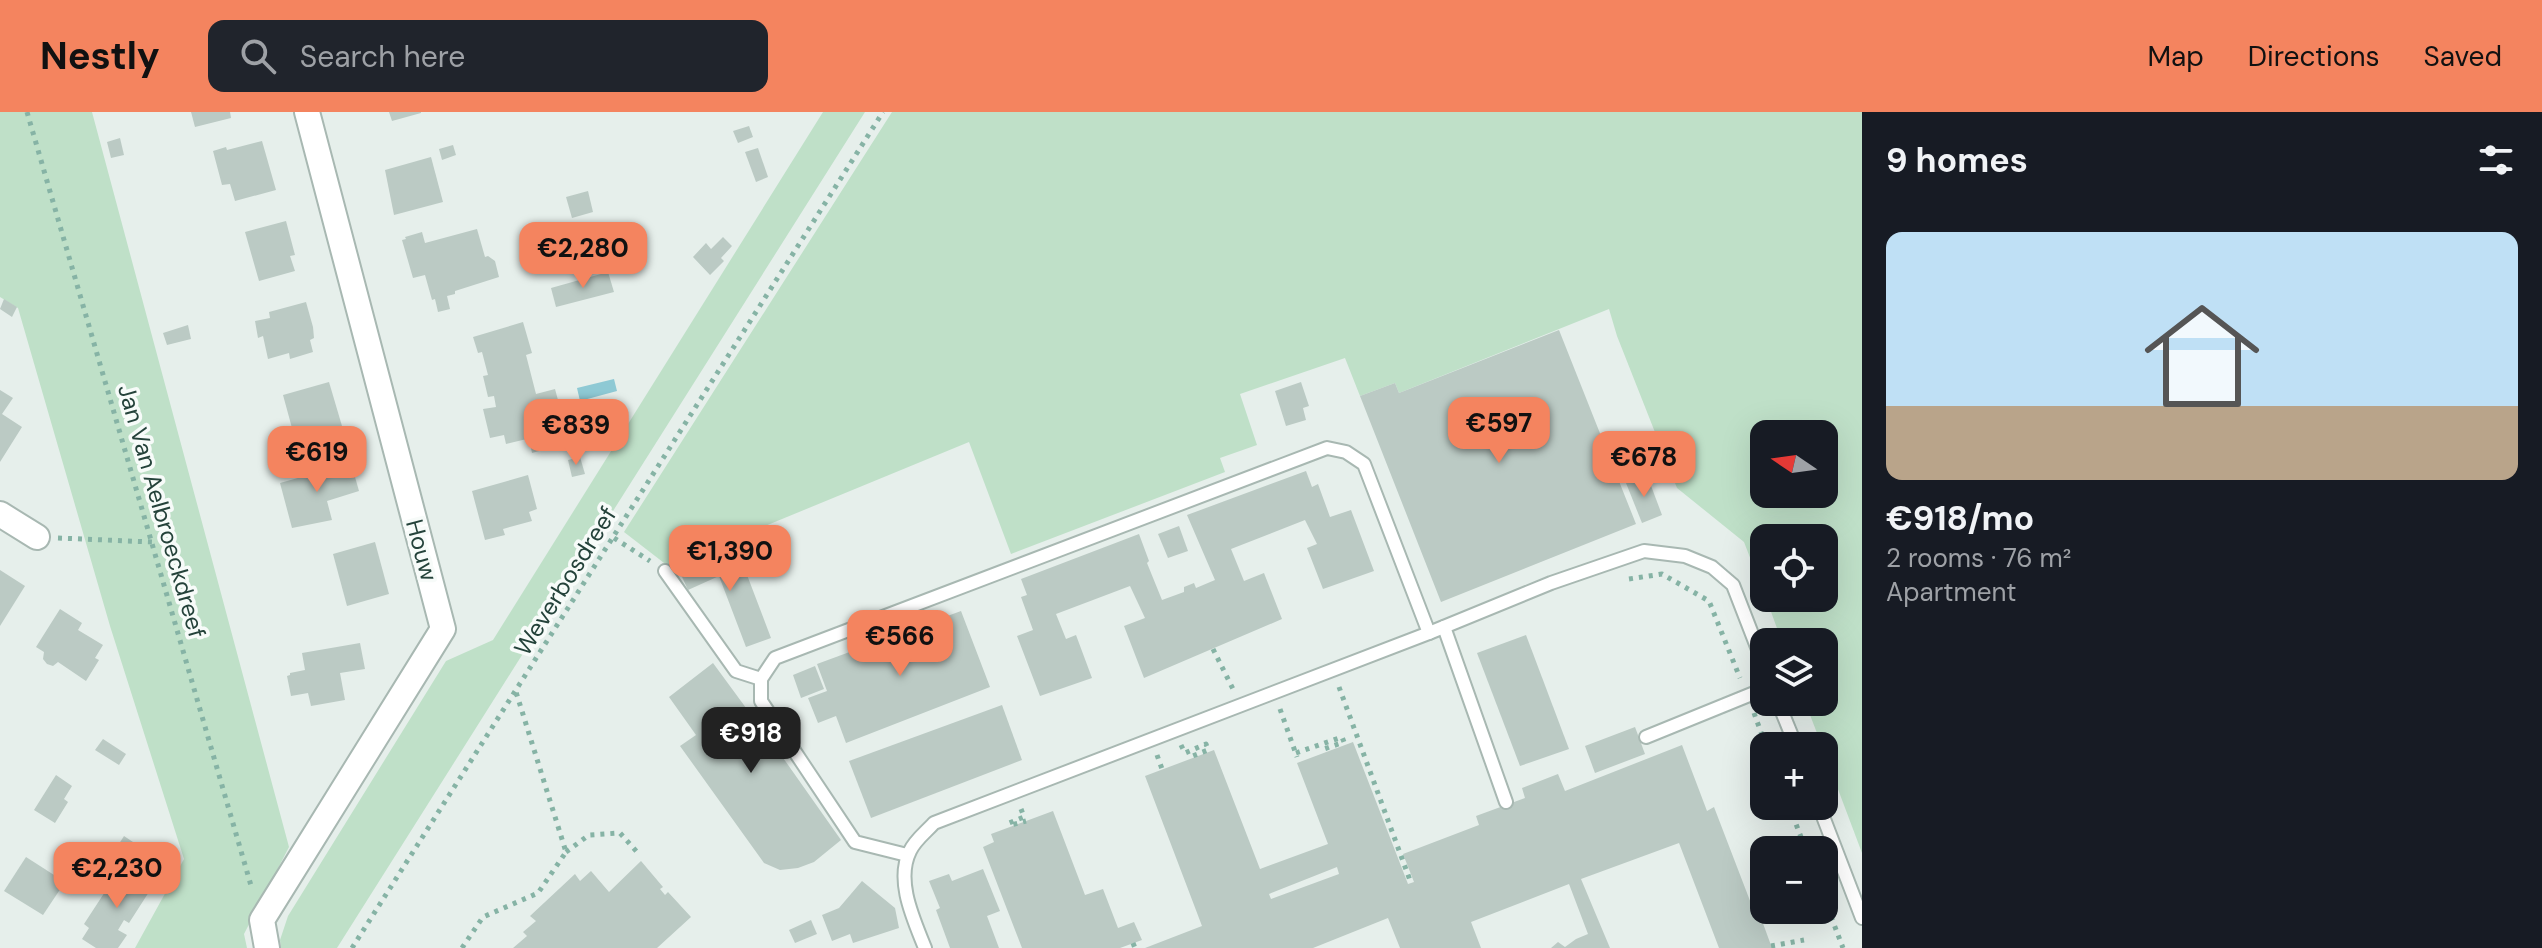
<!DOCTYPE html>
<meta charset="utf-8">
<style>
:root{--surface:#171b24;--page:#20242c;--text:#f1f3f6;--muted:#9ea1a6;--line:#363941;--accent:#f4845f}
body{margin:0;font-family:"DM Sans",sans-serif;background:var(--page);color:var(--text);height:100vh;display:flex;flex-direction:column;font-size:30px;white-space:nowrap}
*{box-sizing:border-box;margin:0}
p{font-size:26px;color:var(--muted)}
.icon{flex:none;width:44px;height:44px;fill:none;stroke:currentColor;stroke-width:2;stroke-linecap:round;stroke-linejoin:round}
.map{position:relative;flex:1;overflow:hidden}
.panel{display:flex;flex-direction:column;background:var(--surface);width:680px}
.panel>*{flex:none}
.needle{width:52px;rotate:283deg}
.buttons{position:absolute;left:1750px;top:308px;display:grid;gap:16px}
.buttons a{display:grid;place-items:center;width:88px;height:88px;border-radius:16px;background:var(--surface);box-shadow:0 8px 32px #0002;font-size:40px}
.price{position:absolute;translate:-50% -68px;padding:0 18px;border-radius:16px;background:var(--accent);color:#111;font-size:26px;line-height:52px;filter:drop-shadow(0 2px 4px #0008)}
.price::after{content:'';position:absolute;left:50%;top:48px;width:24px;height:18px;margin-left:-12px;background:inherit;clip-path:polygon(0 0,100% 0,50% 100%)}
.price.active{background:#222;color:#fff}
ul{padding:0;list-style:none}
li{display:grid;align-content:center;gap:16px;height:424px;padding:0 24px}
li+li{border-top:2px solid var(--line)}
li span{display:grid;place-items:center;height:248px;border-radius:16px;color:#555}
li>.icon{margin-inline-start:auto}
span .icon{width:144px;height:144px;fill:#fffc;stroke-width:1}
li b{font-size:34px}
h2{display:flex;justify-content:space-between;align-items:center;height:96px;padding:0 24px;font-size:34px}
header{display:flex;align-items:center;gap:48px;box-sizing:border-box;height:112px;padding:0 40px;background:var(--accent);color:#111}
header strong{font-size:38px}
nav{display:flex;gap:44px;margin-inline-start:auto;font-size:28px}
.search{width:560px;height:72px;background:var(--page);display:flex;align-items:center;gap:20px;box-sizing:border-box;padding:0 28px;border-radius:16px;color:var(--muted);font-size:30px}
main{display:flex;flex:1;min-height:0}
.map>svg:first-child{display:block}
</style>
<header>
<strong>Nestly</strong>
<div class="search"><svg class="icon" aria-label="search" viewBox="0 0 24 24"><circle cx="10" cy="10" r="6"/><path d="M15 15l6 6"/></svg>Search here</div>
<nav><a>Map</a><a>Directions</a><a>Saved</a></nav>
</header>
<main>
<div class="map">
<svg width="1862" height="836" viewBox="0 0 1862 836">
<rect width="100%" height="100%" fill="#e6efeb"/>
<!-- green -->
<g fill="#bfe0c8" fill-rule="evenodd">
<path d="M0 0H92L289 735 244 822 247 836H135L184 747 110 514 18 196 0 185Z"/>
<path d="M823 0H865L337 836H281L280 828 288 804 446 549 493 528Z"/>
<path d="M892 0H1862V741L1824 640V634H1822L1805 590H1824V530H1782L1766 486H1824V426H1764V482L1744 430 1677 376 1617 224 1609 197 1399 281 1395 271 1360 284 1345 246 1240 282 1257 333 1220 346 1225 360 1011 442 969 330 668 454 624 420ZM1764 322H1824V382H1764Z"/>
</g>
<!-- water -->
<path fill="#8ec9d4" d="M614 267 617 279 580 289 577 276Z"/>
<!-- building -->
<g fill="#bbcac4" fill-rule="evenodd">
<path d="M191 0H230L231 6 195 15Z"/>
<path d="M389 0H421V1L392 9Z"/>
<path d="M749 14 753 25 738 31 733 19Z"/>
<path d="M120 26 124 43 111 46 107 30Z"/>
<path d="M262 29 276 78 235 89 230 72 222 73 213 39 226 35 227 38Z"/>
<path d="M453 33 456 43 442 48 439 37Z"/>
<path d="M758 36 768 65 756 70 745 40Z"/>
<path d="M431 45 443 90 394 103 385 58Z"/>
<path d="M588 79 593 100 572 106 566 85Z"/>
<path d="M286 109 295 143 290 144 295 159 259 169 245 120Z"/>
<path d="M477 117 485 145 488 144 495 149 499 165 455 179V182L447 184 450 197 438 200 435 187 432 188 425 163 413 166 402 128 406 127 405 125 422 120 425 131Z"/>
<path d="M723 125 732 134 721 146 724 149 710 163 693 145 706 131 711 137Z"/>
<path d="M608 160 614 180 556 195 551 176Z"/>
<path d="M4 187 17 195 12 205 0 197Z"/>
<path d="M306 190 313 215 314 226 310 228 313 240 290 247 289 241 268 247 263 224 258 226 255 209 270 206 269 200Z"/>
<path d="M523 210 532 241 526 243 536 282 555 277 564 310 543 316 542 312H532L535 325 506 332 504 323 490 326 483 297 496 295 494 284 488 285 483 264 488 263 482 240 478 241 473 225Z"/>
<path d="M188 213 191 227 167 233 163 221Z"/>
<path d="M1559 218 1636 412 1441 490 1360 284 1395 271 1399 281Z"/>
<path d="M329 270 342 314 295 327 283 283Z"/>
<path d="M1301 270 1309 294 1303 296 1306 308 1286 314 1275 279Z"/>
<path d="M0 278 13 286 2 302 22 315 0 350Z"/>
<path d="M569 314 574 329 532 341 530 331 544 326 543 322Z"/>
<path d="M580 345 585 362 572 365 568 348Z"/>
<path d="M351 351 359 379 327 389 332 408 292 416 280 371Z"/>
<path d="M1306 359 1312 375 1318 372 1330 405 1351 398 1374 459 1323 477 1307 436 1317 432 1305 408 1231 437 1244 469 1264 461 1282 507 1144 566 1124 514 1145 506 1130 474 1056 502 1066 527 1076 523 1092 566 1040 584 1017 524 1033 518 1021 485 1027 483 1021 467 1139 422 1149 449 1147 451 1162 488 1184 480V475L1194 471 1196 476 1215 468 1187 403Z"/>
<path d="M528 363 537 397 529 400 532 409 503 417 505 423 485 428 472 379Z"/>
<path d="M1647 363 1662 403 1642 411 1626 371Z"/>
<path d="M1179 414 1188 439 1168 446 1158 422Z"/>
<path d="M375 430 389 482 347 494 333 442Z"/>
<path d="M715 439 719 449 730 446 734 459 744 455 771 526 746 535 719 464 688 478 677 454Z"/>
<path d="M0 458 25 474 0 514Z"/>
<path d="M60 497 82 511 78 518 103 533 95 546 99 548 86 569 58 550 53 554 47 552 43 547 44 540 36 535Z"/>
<path d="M961 499 990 575 846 631 836 604 818 611 808 586 827 579 817 552Z"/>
<path d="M1526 523 1569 637 1520 654 1477 541Z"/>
<path d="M360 531 365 557 340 561 345 588 311 594 308 581 291 584 287 564 290 563V561L305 558 302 541Z"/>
<path d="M713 551 749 600 750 599 841 728 814 750 798 756 780 758 764 751 680 634 696 623 669 585Z"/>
<path d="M815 554 824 577 801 586 793 563Z"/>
<path d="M1002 593 1022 648 871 706 849 649Z"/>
<path d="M1635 615 1645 642 1595 661 1585 634Z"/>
<path d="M103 627 126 642 119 653 95 638Z"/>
<path d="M1353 630 1408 772 1414 770 1403 742 1479 713 1476 704 1525 686 1522 676 1558 662 1565 679 1682 633 1707 699 1714 695 1757 807 1761 806 1772 836H1719L1679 731 1581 767 1610 836H1551L1558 830 1565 835 1576 827 1588 822 1569 772 1471 810 1481 836H1400L1388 806 1313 836H1145L1202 814 1145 664 1214 638 1260 757 1328 732 1297 651ZM1337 755 1339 762 1271 787 1269 782Z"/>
<path d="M56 663 72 674 64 687 68 690 55 711 34 698Z"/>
<path d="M1053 699 1085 783 1103 777 1118 816 1134 810 1142 828 1120 836H1022L983 735 994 730 991 722Z"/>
<path d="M124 724 136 732 121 754 110 746Z"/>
<path d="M26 745 65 770 43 803 4 779Z"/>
<path d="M641 749 663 775 660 777 665 783 668 780 691 805 657 836H513L527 824 523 820 536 809 530 804 575 762 580 769 591 759 609 780Z"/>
<path d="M135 756 156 769 129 811 124 808 118 818 127 823 118 836H96L82 827 89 816 84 812 114 766 124 772Z"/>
<path d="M983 757 1000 799 987 804 999 836H950L936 798 940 796 929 769 949 762 952 769Z"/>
<path d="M862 769 895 796 899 816 853 831 850 822 832 829 822 803 839 796Z"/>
<path d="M811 808 817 822 795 831 789 818Z"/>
</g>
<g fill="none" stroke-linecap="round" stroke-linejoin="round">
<defs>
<g id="service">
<path d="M665 459 736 559 761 567"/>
<path d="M1444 515 1506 690"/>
<path d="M1778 590 1796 634"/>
<path d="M1646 625 1764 577"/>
<path d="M1819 694 1862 806"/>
<path d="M907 743 855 730 761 589V567L775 546 1327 336 1346 340 1364 352 1429 521"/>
<path d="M925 836C914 808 895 769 910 739 915 728 926 720 934 711L1429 521 1551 471 1644 439 1685 444 1712 455 1733 473 1764 553"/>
</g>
<g id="minor">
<path d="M0 402 37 425"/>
<path d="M267 836 262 808 443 517 307 0"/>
</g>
</defs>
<!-- service casing -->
<use href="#service" stroke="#a8b8b2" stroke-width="16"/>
<!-- minor casing -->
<use href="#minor" stroke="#a8b8b2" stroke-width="28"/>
<!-- path -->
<g stroke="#86b3a5" stroke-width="5" stroke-dasharray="4 6" stroke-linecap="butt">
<path d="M27 0 252 777"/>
<path d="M58 426 152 430"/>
<path d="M614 426 650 449"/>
<path d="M1629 467 1662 462 1709 489 1740 566"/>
<path d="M1213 537 1234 579"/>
<path d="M1339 575 1411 771"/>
<path d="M1280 597 1297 645"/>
<path d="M1754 601 1766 634"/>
<path d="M1181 633 1185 641 1206 632 1208 638 1190 645 1191 647"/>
<path d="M1296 641 1342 625 1344 630 1324 637 1325 640"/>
<path d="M1157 643 1162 657"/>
<path d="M1789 694 1806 738"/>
<path d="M1021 697 1024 705 1009 711 1011 713 1026 709"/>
<path d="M566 740 589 723 620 721 637 740"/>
<path d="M1824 786 1843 836"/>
<path d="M1133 831 1135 836"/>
<path d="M1771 834 1804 828"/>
<path d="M352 836 883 0"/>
<path d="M462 836 483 805 538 781 566 740 516 580"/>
</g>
<!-- service -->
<use href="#service" stroke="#fff" stroke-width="12"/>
<!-- minor -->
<use href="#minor" stroke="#fff" stroke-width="24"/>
</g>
<g text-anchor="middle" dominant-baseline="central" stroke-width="7" stroke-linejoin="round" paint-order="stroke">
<!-- street labels -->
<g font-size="24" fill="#24423a" stroke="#f7fbf9">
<text transform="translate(162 399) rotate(74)">Jan Van Aelbroeckdreef</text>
<text transform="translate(422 438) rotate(75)">Houw</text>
<text transform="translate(565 469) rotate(-58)">Weverbosdreef</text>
</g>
</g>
</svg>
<div class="buttons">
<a><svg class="needle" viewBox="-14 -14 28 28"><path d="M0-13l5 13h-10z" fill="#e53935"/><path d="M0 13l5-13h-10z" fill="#9ea1a6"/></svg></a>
<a><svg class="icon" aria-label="locate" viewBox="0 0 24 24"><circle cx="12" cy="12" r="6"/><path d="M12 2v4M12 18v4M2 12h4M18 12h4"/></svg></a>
<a><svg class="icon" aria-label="layers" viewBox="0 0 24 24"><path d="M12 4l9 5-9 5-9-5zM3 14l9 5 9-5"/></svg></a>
<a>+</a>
<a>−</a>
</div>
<b class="price" style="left:583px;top:178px">€2,280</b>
<b class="price" style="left:1499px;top:353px">€597</b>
<b class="price" style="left:576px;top:355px">€839</b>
<b class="price" style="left:317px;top:382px">€619</b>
<b class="price" style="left:1644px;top:387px">€678</b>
<b class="price" style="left:730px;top:481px">€1,390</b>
<b class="price" style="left:900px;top:566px">€566</b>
<b class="price active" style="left:751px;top:663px">€918</b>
<b class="price" style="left:117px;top:798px">€2,230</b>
</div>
<section class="panel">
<h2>9 homes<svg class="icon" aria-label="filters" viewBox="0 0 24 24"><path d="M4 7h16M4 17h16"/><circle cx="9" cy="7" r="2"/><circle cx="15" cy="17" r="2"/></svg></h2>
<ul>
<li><span style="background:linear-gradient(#bfe0f5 70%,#b9a48a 0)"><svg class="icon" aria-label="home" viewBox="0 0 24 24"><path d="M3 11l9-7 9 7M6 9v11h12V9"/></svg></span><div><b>€918/mo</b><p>2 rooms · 76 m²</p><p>Apartment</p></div></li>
</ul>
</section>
</main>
